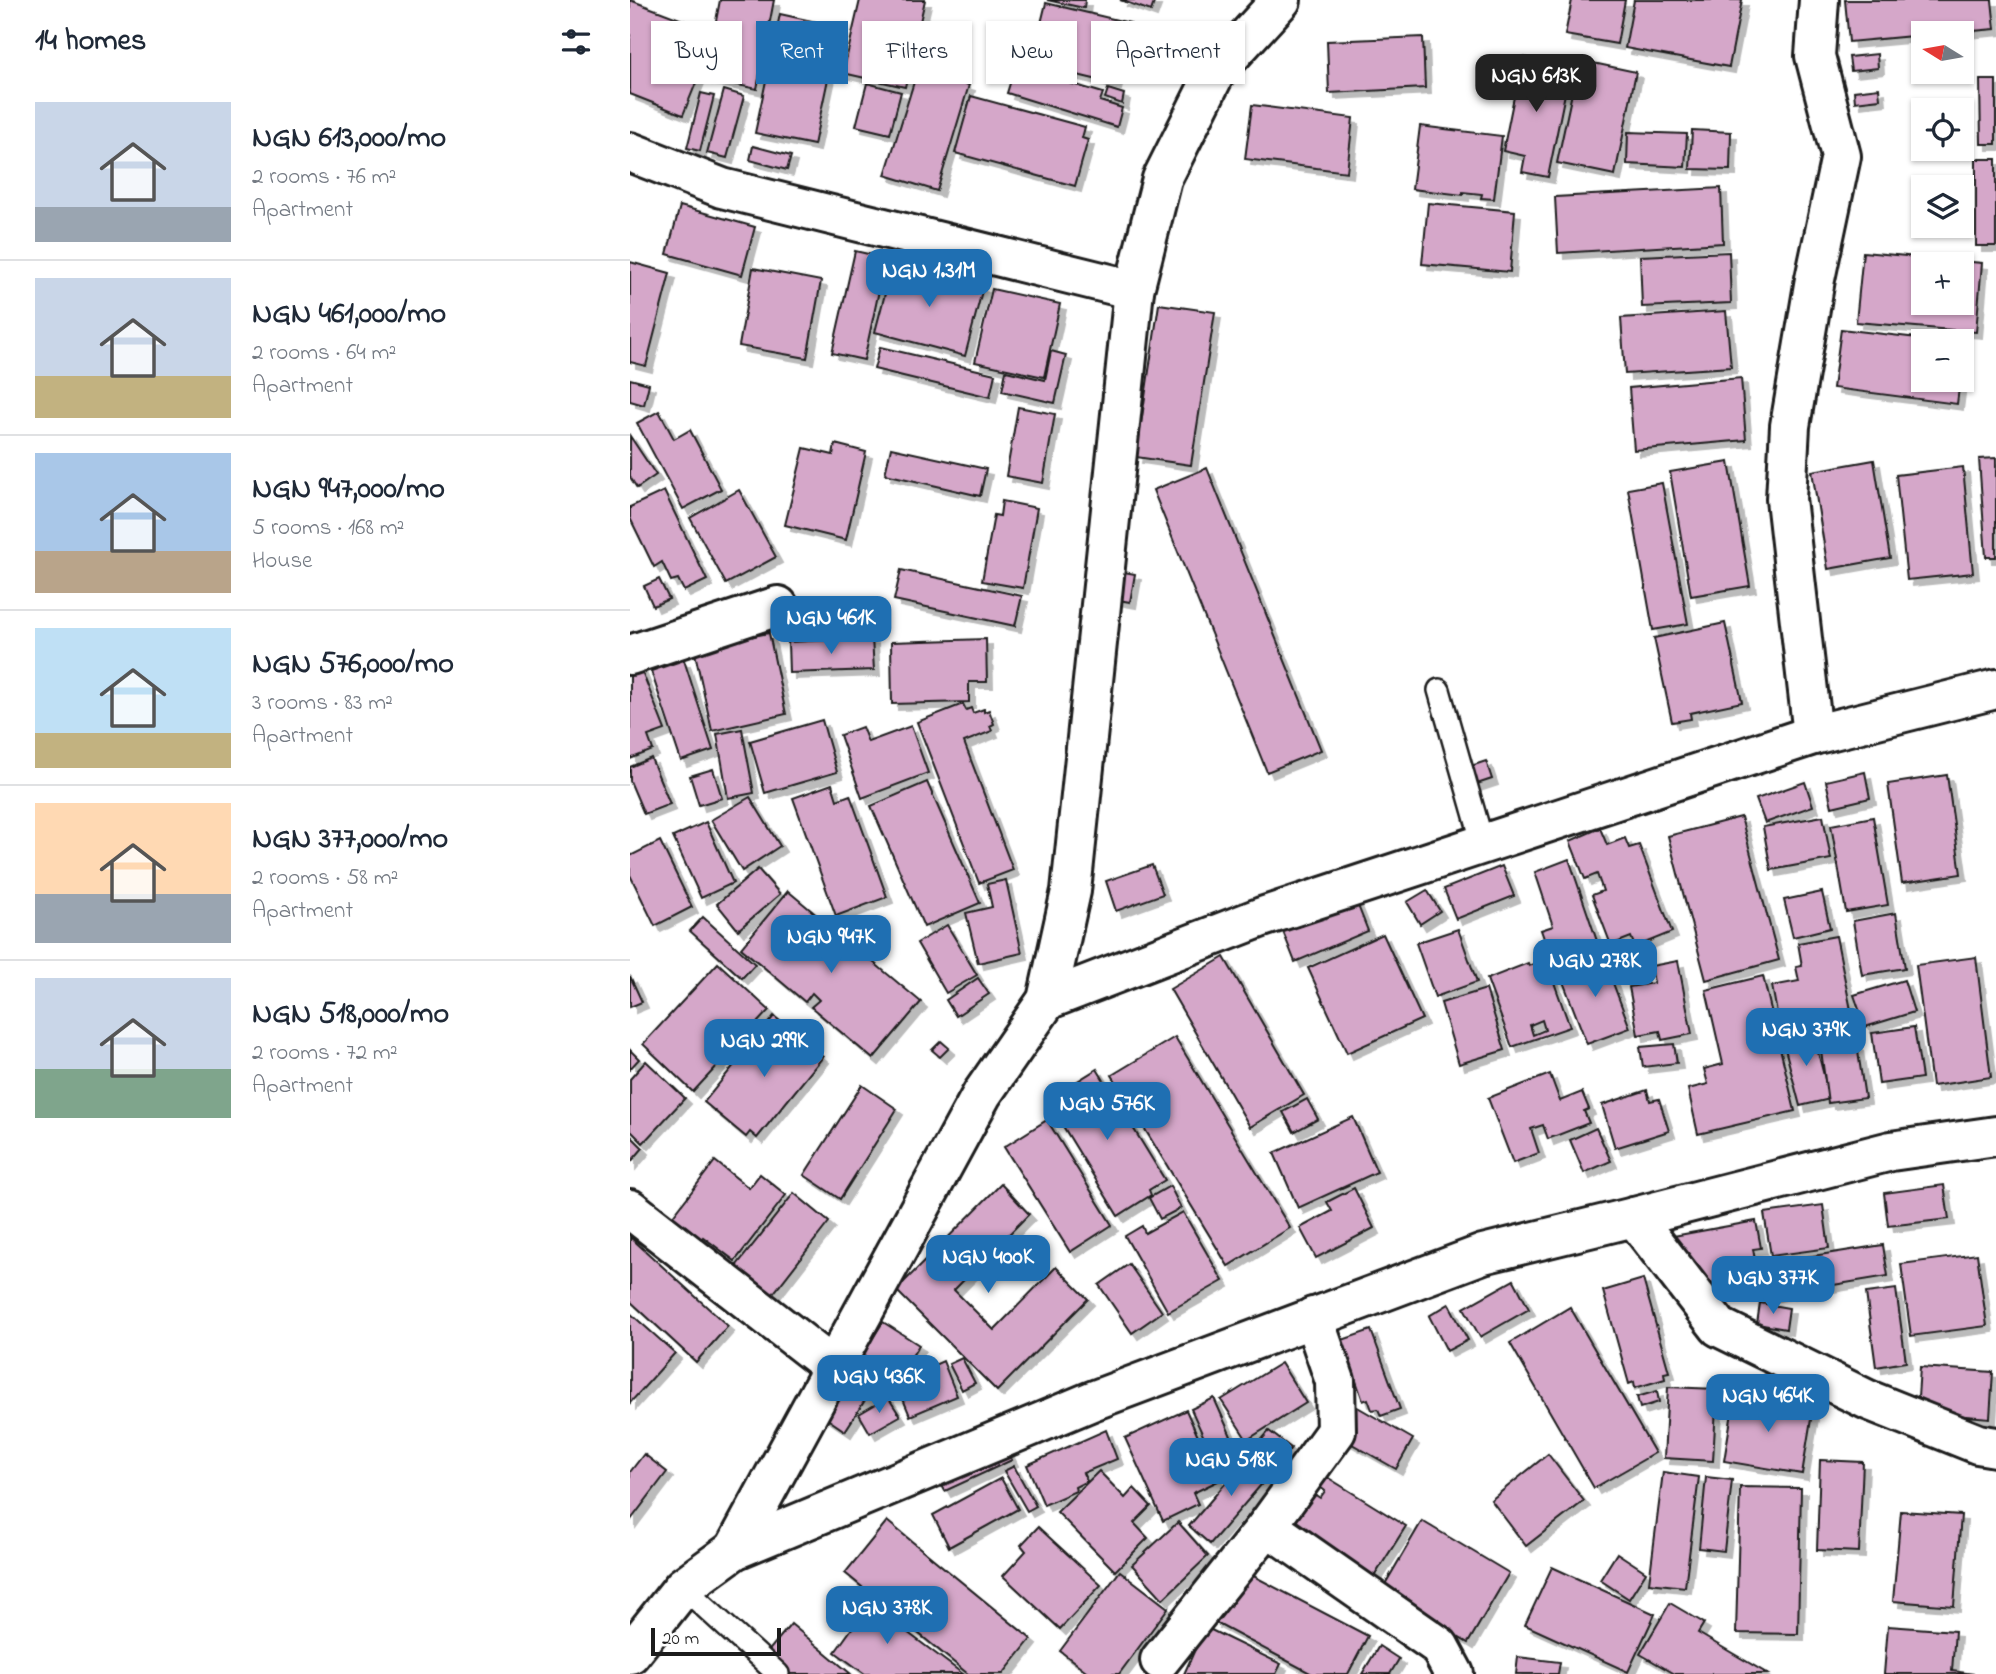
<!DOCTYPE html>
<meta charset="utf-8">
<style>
:root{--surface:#fff;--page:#f6f6f7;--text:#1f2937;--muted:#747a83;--line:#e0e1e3;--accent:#1f6fb2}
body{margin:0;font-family:"Indie Flower",sans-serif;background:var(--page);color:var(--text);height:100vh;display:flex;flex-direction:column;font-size:26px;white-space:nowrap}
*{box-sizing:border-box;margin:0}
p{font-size:23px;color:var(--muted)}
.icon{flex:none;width:38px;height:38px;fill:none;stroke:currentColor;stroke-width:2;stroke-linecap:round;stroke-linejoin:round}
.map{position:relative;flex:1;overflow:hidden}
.sheet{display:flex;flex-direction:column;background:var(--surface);width:630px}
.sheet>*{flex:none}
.hud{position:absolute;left:21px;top:21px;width:665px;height:63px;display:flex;gap:14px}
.needle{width:46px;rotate:281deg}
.tools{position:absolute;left:1281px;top:21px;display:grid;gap:14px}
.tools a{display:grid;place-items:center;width:63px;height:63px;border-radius:0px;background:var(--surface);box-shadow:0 2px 5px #0004;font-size:35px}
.scale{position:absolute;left:21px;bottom:18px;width:130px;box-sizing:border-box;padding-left:7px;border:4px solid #1c1c1c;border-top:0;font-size:19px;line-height:24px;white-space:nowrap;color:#1c1c1c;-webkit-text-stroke:5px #fff;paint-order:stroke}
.price{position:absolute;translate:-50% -60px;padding:0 16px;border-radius:14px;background:var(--accent);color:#fff;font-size:23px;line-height:46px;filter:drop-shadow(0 2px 4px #0008)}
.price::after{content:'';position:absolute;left:50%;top:42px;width:21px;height:16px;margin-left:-10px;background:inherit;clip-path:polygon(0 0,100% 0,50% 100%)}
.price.active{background:#222;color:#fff}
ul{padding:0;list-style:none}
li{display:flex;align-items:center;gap:21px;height:175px;padding:0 35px}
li+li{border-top:2px solid var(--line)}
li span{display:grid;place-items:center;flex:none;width:196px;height:140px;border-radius:0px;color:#555}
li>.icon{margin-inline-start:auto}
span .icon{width:84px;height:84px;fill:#fffc;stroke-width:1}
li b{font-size:30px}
h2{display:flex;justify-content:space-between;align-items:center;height:84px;padding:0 35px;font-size:30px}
.pill{padding:0 24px;border-radius:0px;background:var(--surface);box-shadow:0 2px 5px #0004;font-size:24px;line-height:63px}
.pill.active{background:var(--accent);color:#fff}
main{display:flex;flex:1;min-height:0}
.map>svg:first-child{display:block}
</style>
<main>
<section class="sheet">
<h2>14 homes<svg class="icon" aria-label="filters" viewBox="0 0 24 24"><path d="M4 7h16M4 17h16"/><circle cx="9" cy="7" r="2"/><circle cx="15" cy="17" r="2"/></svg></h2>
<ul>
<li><span style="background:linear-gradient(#c9d6e8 75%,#9aa5b1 0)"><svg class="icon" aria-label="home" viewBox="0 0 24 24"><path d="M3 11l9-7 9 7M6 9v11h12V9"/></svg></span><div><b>NGN 613,000/mo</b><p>2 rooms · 76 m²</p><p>Apartment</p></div></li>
<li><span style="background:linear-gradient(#c9d6e8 70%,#c2b280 0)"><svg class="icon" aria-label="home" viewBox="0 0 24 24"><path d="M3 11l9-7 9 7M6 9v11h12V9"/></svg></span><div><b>NGN 461,000/mo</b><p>2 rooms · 64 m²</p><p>Apartment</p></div></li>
<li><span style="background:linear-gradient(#a9c7e8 70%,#b9a48a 0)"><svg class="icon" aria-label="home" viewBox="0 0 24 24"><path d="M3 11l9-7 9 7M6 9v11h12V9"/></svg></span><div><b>NGN 947,000/mo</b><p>5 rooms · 168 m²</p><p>House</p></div></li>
<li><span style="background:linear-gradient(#bfe0f5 75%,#c2b280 0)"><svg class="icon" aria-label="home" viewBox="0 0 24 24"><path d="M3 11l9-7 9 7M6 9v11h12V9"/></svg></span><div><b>NGN 576,000/mo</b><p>3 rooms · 83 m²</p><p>Apartment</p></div></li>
<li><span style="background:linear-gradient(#ffd9b3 65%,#9aa5b1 0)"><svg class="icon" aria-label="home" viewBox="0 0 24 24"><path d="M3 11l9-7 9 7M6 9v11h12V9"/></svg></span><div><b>NGN 377,000/mo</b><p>2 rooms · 58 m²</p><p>Apartment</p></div></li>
<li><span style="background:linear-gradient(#c9d6e8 65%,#7fa58c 0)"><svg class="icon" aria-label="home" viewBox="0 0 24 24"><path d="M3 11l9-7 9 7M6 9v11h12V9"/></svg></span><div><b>NGN 518,000/mo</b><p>2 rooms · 72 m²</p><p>Apartment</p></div></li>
</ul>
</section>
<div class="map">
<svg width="1366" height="1674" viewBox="0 0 1366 1674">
<defs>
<filter id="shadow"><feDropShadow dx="6" dy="6" stdDeviation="0" flood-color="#0004"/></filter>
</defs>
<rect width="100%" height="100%" fill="#fff"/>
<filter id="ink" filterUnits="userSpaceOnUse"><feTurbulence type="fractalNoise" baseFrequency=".0143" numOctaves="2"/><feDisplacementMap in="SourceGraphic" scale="14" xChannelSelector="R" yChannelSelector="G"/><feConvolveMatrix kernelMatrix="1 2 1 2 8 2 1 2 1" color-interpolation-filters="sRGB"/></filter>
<g filter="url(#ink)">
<!-- building -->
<g fill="#d5a7c9" stroke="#1c1c1c" stroke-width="2" fill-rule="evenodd" filter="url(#shadow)">
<path d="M0 0 58 22 48 47 76 58 53 115 0 94Z"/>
<path d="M90 0H144L127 89 75 78Z"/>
<path d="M230 0H295L275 87 213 73Z"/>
<path d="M417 0H455L454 8Z"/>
<path d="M490 0H525L521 11Z"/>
<path d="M942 0H995L987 44 935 35Z"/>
<path d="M1004 0H1112L1099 67 995 48Z"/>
<path d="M1215 0H1362L1365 29 1320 33H1293V35L1219 42Z"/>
<path d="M416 3 500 23 485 84 401 64Z"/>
<path d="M150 14 209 27 184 145 125 133Z"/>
<path d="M793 37 795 88 699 93 697 41Z"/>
<path d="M1247 54 1248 68 1221 71 1219 57Z"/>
<path d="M892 57 922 63V65L940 69 918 177 892 172 895 156 873 151Z"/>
<path d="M949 60 1006 72 985 175 927 163Z"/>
<path d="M385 67 473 93 470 101 492 108 487 127 377 93Z"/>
<path d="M288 69 339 85 307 191 255 175Z"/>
<path d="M1350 80H1366V144H1351Z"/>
<path d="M237 83 271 92 260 134 226 126Z"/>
<path d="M1249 88 1250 99 1225 102 1224 91Z"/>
<path d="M478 89 494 94 492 104 475 98Z"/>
<path d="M94 90 114 96 97 158 77 153Z"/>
<path d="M71 93 84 96 70 151 57 148Z"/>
<path d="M341 96 455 127 452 138 458 140 445 186 325 153Z"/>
<path d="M622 105 723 118 717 172 615 159Z"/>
<path d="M790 126 872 136 864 199 851 198 852 194 833 192V195L782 189Z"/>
<path d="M1062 130 1101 132 1100 170 1060 169Z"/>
<path d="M998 132 1057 134 1055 167 997 164Z"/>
<path d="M123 146 161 156 157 170 120 160Z"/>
<rect x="1346" y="159" width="20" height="87"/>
<path d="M1091 188 1093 243 928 253 925 197Z"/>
<path d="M798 203 885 211 880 272 792 264Z"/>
<path d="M50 206 125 227 112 275 37 254Z"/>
<path d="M225 251 256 258 234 360 202 353Z"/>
<path d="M1099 252 1101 303 1012 307 1010 256Z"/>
<path d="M1233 252 1352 263 1346 332 1226 322ZM1293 264H1332V303H1293Z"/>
<path d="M0 262 40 273 16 366 0 362Z"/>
<path d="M263 263 353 287 335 356 245 332Z"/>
<path d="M123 268 191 281 177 358 109 346Z"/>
<path d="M362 289 430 304 414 377 345 362Z"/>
<path d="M529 304 585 312 561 465 506 457Z"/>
<path d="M1096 311 1101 367 995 374 991 318Z"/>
<path d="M1211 329 1313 341H1293V380H1330L1327 404 1203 388Z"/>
<path d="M250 347 365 374 360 397 244 369Z"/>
<path d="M421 351 436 355 425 403 372 391 376 371 415 380Z"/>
<path d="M1111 378 1116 440 1004 450 999 388Z"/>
<path d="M0 379 19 384 14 405 0 401Z"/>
<path d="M388 407 425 414 413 483 376 476Z"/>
<path d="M29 411 44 439 60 430 91 489 53 509 7 423Z"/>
<path d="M0 436 26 475 7 488 0 477Z"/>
<path d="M205 444 236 452 216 540 155 525 174 448 203 455Z"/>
<path d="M261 448 356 469 350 496 255 474Z"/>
<path d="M1366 458V557H1356L1349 459Z"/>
<path d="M1244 460 1260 558 1198 569 1182 471Z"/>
<path d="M1099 462 1120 586 1061 596 1040 472Z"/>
<path d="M1333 467 1343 573 1277 580 1266 475Z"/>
<path d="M577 468 691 750 637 772 523 490Z"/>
<path d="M1032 483 1058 624 1023 630 998 489Z"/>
<path d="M109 490 146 557 96 584 60 518Z"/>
<path d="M34 491 77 580 54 591 48 579 41 581 32 562 24 567 0 518V507Z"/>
<path d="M372 501 407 508 393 588 352 581 364 515 370 516Z"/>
<path d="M271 570 392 596 385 626 264 600Z"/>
<path d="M489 571 505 574 500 602 483 599Z"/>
<path d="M29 579 39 599 23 606 14 586Z"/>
<path d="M1095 623 1112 702 1060 713 1061 719 1042 722 1024 638Z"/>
<path d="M116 632 118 637 139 633 156 714 82 731 63 644Z"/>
<path d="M242 638 244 670 159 673 158 642Z"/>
<path d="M356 639 357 682H339V702L262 704 261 642Z"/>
<path d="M54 660 83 750 51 761 21 671Z"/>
<path d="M8 661 35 730 18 736 23 750 0 759V664Z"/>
<path d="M333 704 336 710 341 708 343 713 354 709V712L359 710 364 724 360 726 362 731 334 742 383 870 349 883 287 722Z"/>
<path d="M192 720 207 772 135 793 120 741Z"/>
<path d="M281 726 298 773 232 798 210 735 232 727 238 742Z"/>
<path d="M112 729 124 793 98 798 87 734Z"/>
<path d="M21 758 40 804 14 814 0 781V767Z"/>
<path d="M856 761 862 779 838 787 832 769Z"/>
<path d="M83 769 92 798 69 805 60 776Z"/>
<path d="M1235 772 1240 798 1202 807 1196 781Z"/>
<path d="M1317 775 1331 874 1272 883 1258 784Z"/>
<path d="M297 782 350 903 294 927 241 806Z"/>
<path d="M1175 782 1183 806 1135 823 1126 799Z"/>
<path d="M202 784 207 800 220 795 257 897 206 916 163 798Z"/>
<path d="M120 797 150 846 112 871 81 820Z"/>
<path d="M1193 816 1201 859 1141 870 1133 827Z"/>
<path d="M1111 817 1149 960 1076 980 1038 836Z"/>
<path d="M1243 817 1258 905 1216 912 1201 825Z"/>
<path d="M76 822 103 883 71 898 43 837Z"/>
<path d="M970 828 977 845 995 838 999 848 1009 845 1042 932 1005 947 1001 937 981 945 962 895 973 891 967 874 955 879 940 841Z"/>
<path d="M30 841 62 907 25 926 0 875V856Z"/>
<path d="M939 859 970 950 924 967 911 930 923 926 905 872Z"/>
<path d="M522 865 533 894 486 911 476 881Z"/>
<path d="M872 866 884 896 826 919 814 889Z"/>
<path d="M128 869 150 894 108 930 87 904Z"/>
<path d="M376 880 392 953 348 963 336 913 362 907 357 884Z"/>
<path d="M797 890 810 911 790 924 777 902Z"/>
<path d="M158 891 291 1002 243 1059 181 1007 189 1000 182 993 175 1002 111 948Z"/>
<path d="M1192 892 1200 928 1163 937 1154 900Z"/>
<path d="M725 898 738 931 665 962 652 929Z"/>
<path d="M1266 913 1275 968 1232 975 1223 921Z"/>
<path d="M73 917 125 964 112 978 60 931Z"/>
<path d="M317 925 347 975 316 993 287 943Z"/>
<path d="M828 929 847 982 805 997 786 943Z"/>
<path d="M753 934 792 1019 717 1053 678 968Z"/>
<path d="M1206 936 1222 1015 1150 1029 1142 986 1169 981 1166 967 1172 966 1168 943Z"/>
<path d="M972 954 1000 1028 957 1044 929 971Z"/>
<path d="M594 957 674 1095 620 1127 540 989Z"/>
<path d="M1346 957 1361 1077 1302 1086 1286 965Z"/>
<path d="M916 960 940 1027 882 1047 857 979 898 963 899 966ZM912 1020 915 1030 903 1035 900 1025Z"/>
<path d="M1048 961 1062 1034 1032 1040 1030 1031 1008 1035 999 987 1024 983 1021 966Z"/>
<path d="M88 963 139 1010 63 1092 13 1044Z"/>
<path d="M0 976 12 1002 0 1007Z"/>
<path d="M1133 976 1165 1111 1068 1134 1058 1089 1078 1084 1074 1069 1093 1064 1076 990Z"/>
<path d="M348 978 359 994 326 1016 316 1000Z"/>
<path d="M1274 980 1284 1012 1235 1027 1224 995Z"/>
<path d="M856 989 875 1050 829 1064 811 1003Z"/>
<path d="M144 1016 193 1057 127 1138 120 1132 116 1137 74 1102Z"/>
<path d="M1284 1027 1292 1078 1249 1084 1242 1033Z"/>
<path d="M1182 1029 1200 1099 1170 1106 1152 1037Z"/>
<path d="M545 1037 660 1228 598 1266 482 1075Z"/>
<path d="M311 1041 319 1048 310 1057 302 1050Z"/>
<path d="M1044 1044 1047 1063 1013 1067 1010 1047Z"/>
<path d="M1227 1045 1235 1098 1198 1103 1191 1050Z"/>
<path d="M0 1050 9 1059 0 1069Z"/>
<path d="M16 1061 55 1098 13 1143 0 1130V1079Z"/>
<path d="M467 1069 535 1180 519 1190 521 1195 488 1216 417 1100Z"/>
<path d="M920 1074 930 1101 952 1092 959 1109 954 1111 959 1123 918 1139 913 1125 901 1129 909 1153 883 1163 858 1098Z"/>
<path d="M232 1085 267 1109 210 1199 174 1175Z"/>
<path d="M1017 1090 1020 1101 1029 1099 1039 1131 985 1148 972 1105Z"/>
<path d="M677 1099 688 1119 664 1132 653 1112Z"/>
<path d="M723 1117 747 1172 668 1208 644 1153Z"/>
<path d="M417 1120 482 1225 440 1252 374 1147Z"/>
<path d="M966 1128 981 1161 954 1173 940 1140Z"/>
<path d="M0 1135 13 1148 0 1163Z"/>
<path d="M85 1161 119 1188 130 1174 156 1195 105 1261 73 1237 68 1244 39 1221Z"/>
<path d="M371 1184 399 1214 324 1290 364 1330 426 1267 458 1299 367 1391 266 1290Z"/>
<path d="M1314 1185 1319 1219 1258 1226 1254 1193Z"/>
<path d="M540 1186 551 1208 530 1219 519 1198Z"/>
<path d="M724 1188 744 1228 686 1258 670 1228 702 1211 697 1202Z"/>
<path d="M164 1193 199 1222 139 1299 103 1270Z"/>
<path d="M1193 1205 1199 1248 1141 1256 1134 1213Z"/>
<path d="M553 1212 593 1281 538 1312 495 1236 512 1226 515 1233Z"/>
<path d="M1126 1221 1131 1248 1123 1249 1129 1281 1125 1282 1126 1289 1084 1296 1074 1291 1071 1272 1057 1274 1038 1237Z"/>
<path d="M0 1237 98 1326 66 1362 0 1301Z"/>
<path d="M1253 1245 1258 1276 1143 1295 1138 1263Z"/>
<path d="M1347 1254 1357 1326 1281 1336 1271 1264Z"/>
<path d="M499 1264 532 1312 502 1333 469 1285Z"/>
<path d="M1013 1279 1039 1372 1034 1373 1035 1379 1005 1388 1004 1382 999 1384 973 1291Z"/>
<path d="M884 1280 899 1309 850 1337 834 1308Z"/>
<path d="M1266 1289 1276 1362 1246 1367 1236 1293Z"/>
<path d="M1130 1303 1159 1308 1156 1329 1127 1324Z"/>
<path d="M819 1304 838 1340 817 1351 799 1316Z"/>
<path d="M940 1307 1025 1453 964 1488 880 1343Z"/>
<path d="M0 1313 45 1353 0 1403Z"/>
<path d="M253 1322 289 1345 269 1376 256 1367 252 1374 262 1380 252 1398 241 1391 215 1431 193 1416Z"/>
<path d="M741 1330 770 1409 751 1416 748 1409 742 1410 738 1399 733 1401 712 1340Z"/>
<path d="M332 1358 345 1383 332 1390 319 1364Z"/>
<path d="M313 1361 327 1396 280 1416 266 1382Z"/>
<path d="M651 1363 676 1403 617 1440 591 1400Z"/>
<path d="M1290 1367 1363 1372 1360 1418 1287 1412Z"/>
<path d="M1038 1387 1087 1389 1083 1461 1034 1458Z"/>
<path d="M1027 1391 1029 1402 1010 1408 1007 1397Z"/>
<path d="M1105 1394 1183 1407 1172 1474 1094 1461Z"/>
<path d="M258 1397 270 1416 240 1433 229 1414Z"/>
<path d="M584 1398 612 1461 589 1471 561 1409Z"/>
<path d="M724 1405 783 1439 766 1469 708 1436Z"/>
<path d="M556 1410 588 1481 563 1493 568 1504 533 1521 495 1438Z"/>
<path d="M476 1430 487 1459 453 1473 457 1481 445 1487 446 1491 414 1505 397 1465Z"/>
<path d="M639 1431 661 1448 646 1468 623 1450Z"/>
<path d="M374 1443 382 1460 315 1491 306 1475Z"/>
<path d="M622 1452 643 1471 580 1544 559 1526Z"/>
<path d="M14 1454 37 1472 0 1521V1472Z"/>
<path d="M918 1454 954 1501 896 1546 861 1500Z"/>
<path d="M1190 1460 1233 1462 1229 1552 1187 1550Z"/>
<path d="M384 1466 406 1506 397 1511 374 1471Z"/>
<path d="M469 1471 495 1498 504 1488 521 1506 504 1523 518 1538 485 1571 427 1512Z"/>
<path d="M1033 1472 1069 1477 1055 1587 1019 1583Z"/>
<path d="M697 1477 776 1526 740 1583 657 1531 681 1492 690 1498 695 1491 690 1487Z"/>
<path d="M1076 1477 1102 1480 1094 1551 1069 1548Z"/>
<path d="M371 1478 388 1509 319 1547 303 1515Z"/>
<path d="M1110 1487 1171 1488 1168 1634 1106 1633Z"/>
<path d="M1271 1511 1331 1515 1324 1606 1263 1601Z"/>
<path d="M257 1521 401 1639 373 1674H338L215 1573Z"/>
<path d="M792 1521 879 1573 838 1643 751 1591Z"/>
<path d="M548 1522 578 1556 533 1599 502 1565Z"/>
<path d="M408 1527 471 1585 430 1629 373 1576 396 1551 391 1545Z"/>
<path d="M987 1553 1016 1572 999 1599 970 1580Z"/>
<path d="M922 1567 1025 1614 998 1672 895 1625Z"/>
<path d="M612 1570 738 1636 718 1674H682L584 1622Z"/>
<path d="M490 1571 538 1608 489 1674H460L430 1651Z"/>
<path d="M229 1596 333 1674H235L205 1652 225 1624 214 1617Z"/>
<path d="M1040 1603 1074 1623 1068 1633 1138 1674H1045L1010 1654Z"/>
<path d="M161 1624 221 1674H158L135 1655Z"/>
<path d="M1258 1626 1325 1631 1322 1671 1344 1674H1254Z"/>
<path d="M575 1627 651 1664 646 1674H554Z"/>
<path d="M749 1646 769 1659 760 1674H732Z"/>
<path d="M888 1657 930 1662 928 1674H886Z"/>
</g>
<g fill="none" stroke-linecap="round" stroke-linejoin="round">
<defs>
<g id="service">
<path d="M809 690 853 844"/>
<path d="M53 1587 148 1674"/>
</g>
<g id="minor">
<path d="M0 152 92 188 504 290"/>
<path d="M0 655 148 606"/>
<path d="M1183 735 1156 499 1160 426 1185 279 1211 156 1185 56 1189 0"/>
<path d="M417 1000 632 917 1183 735 1366 689"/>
<path d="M0 1209 204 1368"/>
<path d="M1004 1217 1089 1327 1238 1400 1348 1444 1366 1447"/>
<path d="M637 1526 809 1646 824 1674"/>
<path d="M104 1550 352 1094 417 1000 441 891 504 290 532 179 586 71 651 0"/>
<path d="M530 1660 637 1526 706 1431 705 1381 683 1317"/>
</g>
<path id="tertiary" d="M0 1654 53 1587 104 1550 462 1401 853 1254 1004 1217 1261 1151 1366 1136"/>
</defs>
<!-- service casing -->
<use href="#service" stroke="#1c1c1c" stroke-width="26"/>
<!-- minor casing -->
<use href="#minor" stroke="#1c1c1c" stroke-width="44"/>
<!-- tertiary casing -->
<use href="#tertiary" stroke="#1c1c1c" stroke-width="44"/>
<!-- service -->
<use href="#service" stroke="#fff" stroke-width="21"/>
<!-- minor -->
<use href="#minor" stroke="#fff" stroke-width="38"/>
<!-- tertiary -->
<use href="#tertiary" stroke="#fff" stroke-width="38"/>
</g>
</g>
</svg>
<div class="tools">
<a><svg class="needle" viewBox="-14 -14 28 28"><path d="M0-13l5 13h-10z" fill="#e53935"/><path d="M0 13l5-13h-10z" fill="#747a83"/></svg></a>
<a><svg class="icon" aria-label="locate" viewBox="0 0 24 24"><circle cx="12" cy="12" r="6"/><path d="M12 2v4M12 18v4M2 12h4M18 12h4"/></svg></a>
<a><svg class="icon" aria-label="layers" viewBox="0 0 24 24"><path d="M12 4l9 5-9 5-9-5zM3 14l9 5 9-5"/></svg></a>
<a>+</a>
<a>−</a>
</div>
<div class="scale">20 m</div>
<b class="price active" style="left:906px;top:114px">NGN 613K</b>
<b class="price" style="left:299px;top:309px">NGN 1.31M</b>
<b class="price" style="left:201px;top:656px">NGN 461K</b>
<b class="price" style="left:201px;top:975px">NGN 947K</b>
<b class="price" style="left:965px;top:999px">NGN 278K</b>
<b class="price" style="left:1176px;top:1068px">NGN 379K</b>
<b class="price" style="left:134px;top:1079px">NGN 299K</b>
<b class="price" style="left:477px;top:1142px">NGN 576K</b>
<b class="price" style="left:358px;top:1295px">NGN 400K</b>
<b class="price" style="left:1143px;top:1316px">NGN 377K</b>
<b class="price" style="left:249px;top:1415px">NGN 436K</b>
<b class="price" style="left:1138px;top:1434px">NGN 464K</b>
<b class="price" style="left:601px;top:1498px">NGN 518K</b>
<b class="price" style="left:257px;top:1646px">NGN 378K</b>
<div class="hud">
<a class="pill">Buy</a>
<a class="pill active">Rent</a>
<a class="pill">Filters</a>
<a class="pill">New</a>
<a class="pill">Apartment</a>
</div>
</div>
</main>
